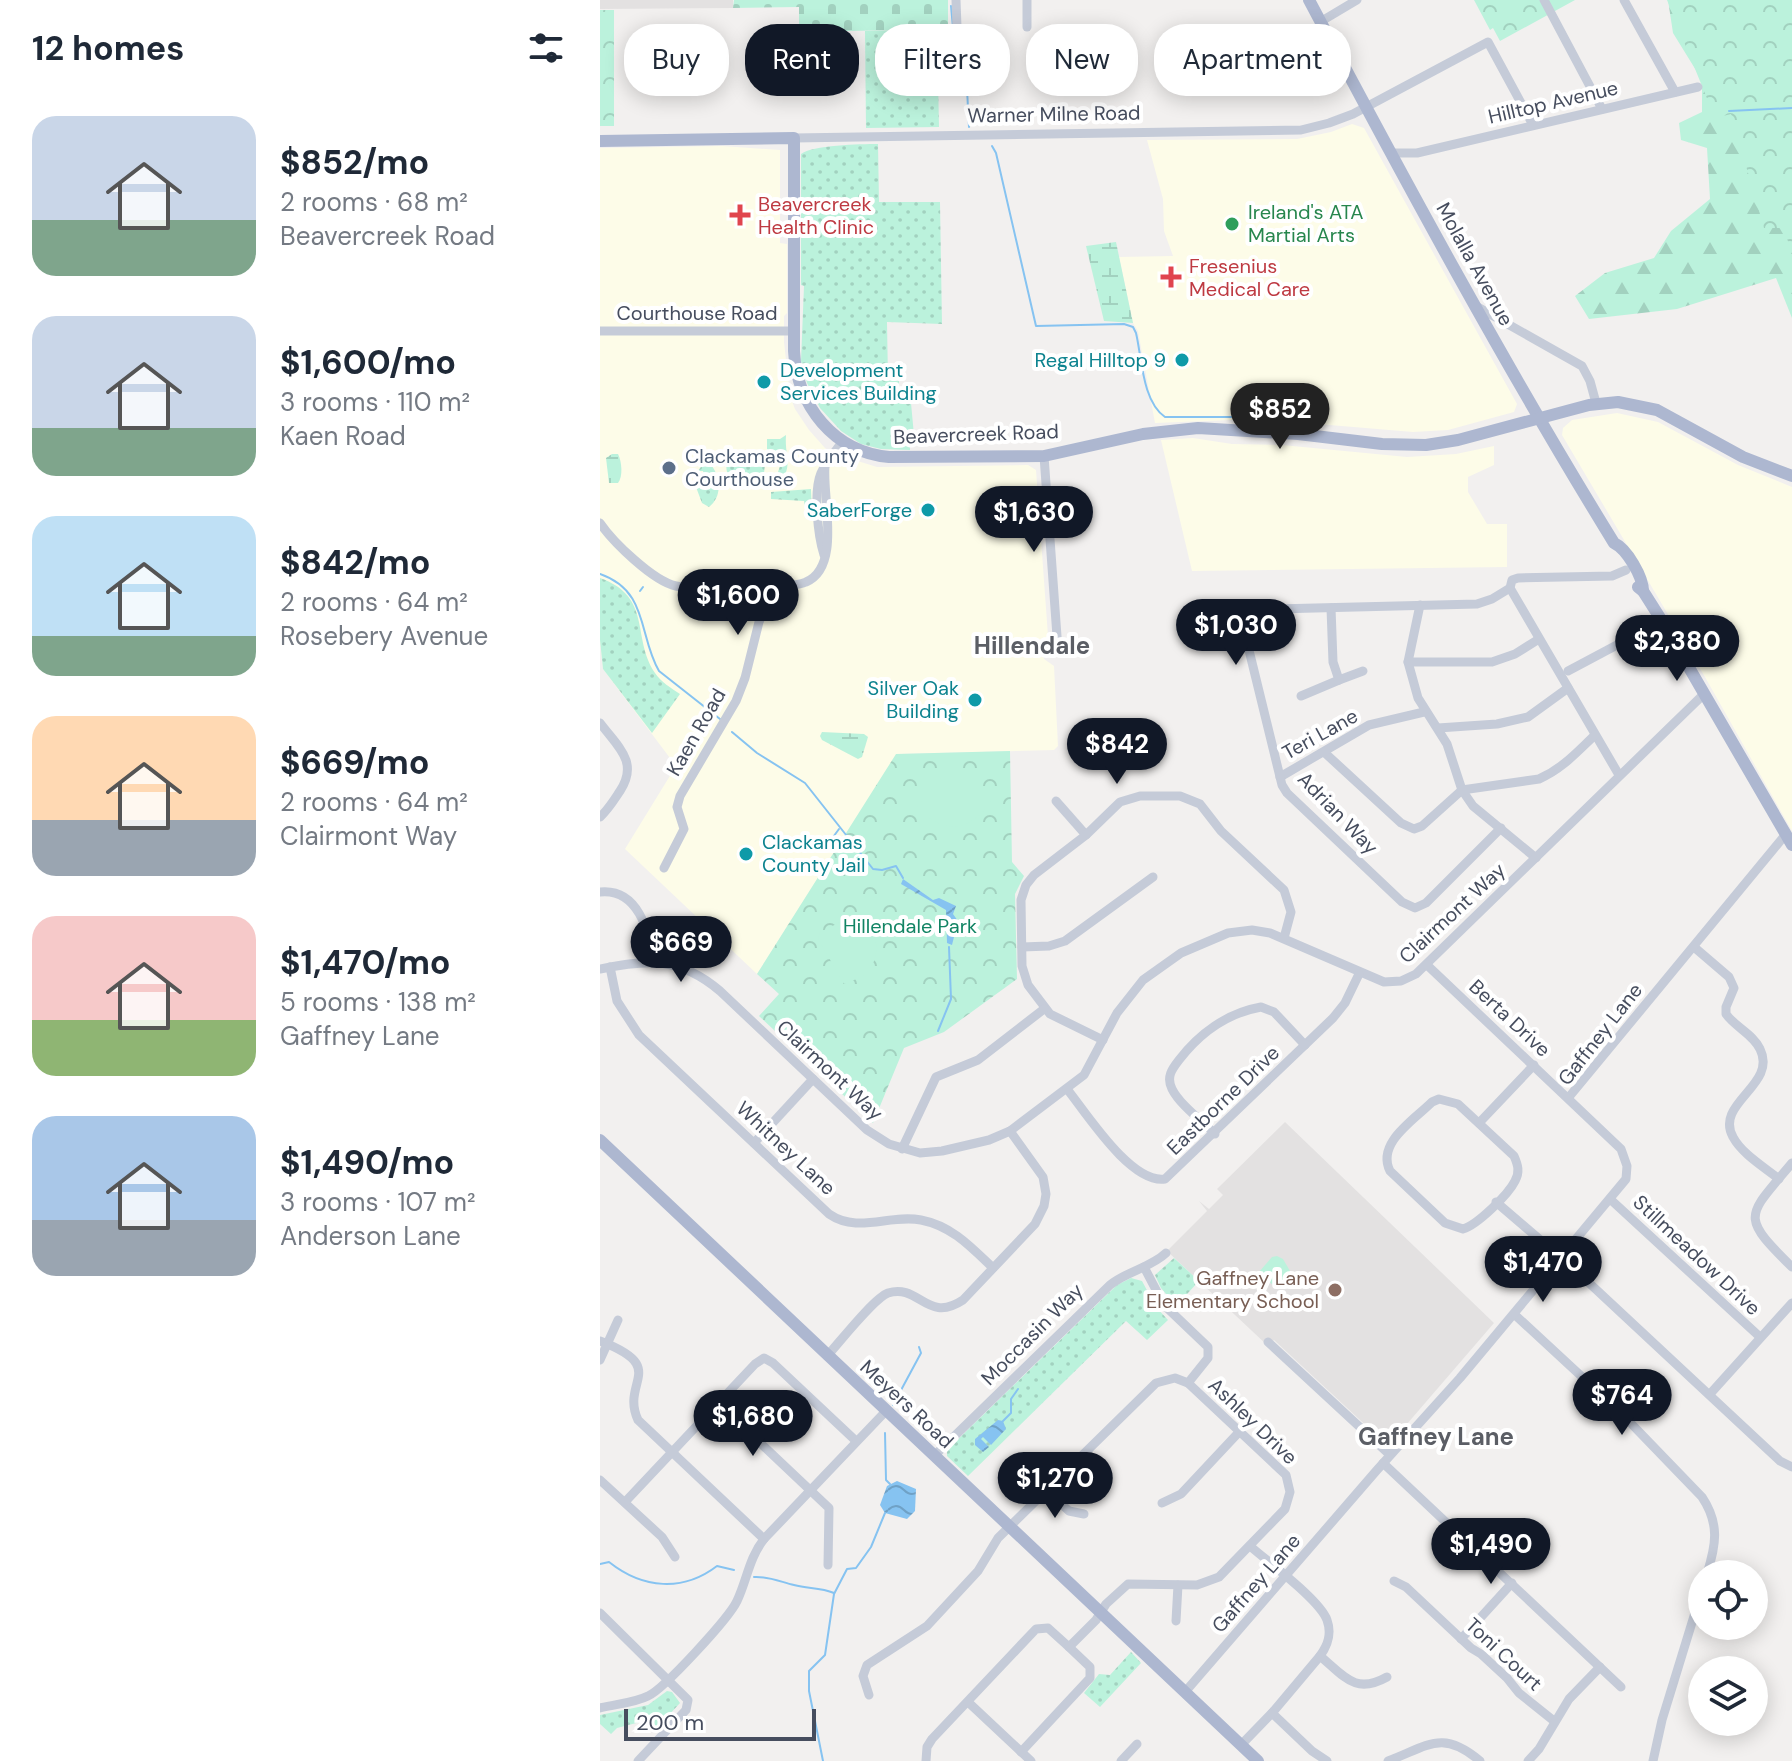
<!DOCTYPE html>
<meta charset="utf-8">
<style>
:root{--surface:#fff;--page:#f2f2f3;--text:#1f2937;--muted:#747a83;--accent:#111827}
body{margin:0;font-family:"DM Sans",sans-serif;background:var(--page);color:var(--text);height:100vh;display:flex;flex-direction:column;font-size:30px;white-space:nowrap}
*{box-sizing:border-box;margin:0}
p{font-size:26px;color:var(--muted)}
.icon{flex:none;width:44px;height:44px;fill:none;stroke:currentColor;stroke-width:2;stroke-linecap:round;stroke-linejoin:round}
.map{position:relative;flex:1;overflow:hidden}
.panel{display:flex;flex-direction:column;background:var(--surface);width:600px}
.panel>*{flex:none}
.hud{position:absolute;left:24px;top:24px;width:760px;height:72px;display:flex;gap:16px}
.fabs{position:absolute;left:1088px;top:1560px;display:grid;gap:16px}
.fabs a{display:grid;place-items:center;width:80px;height:80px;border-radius:50%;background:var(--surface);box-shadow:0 4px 20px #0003;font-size:40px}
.scale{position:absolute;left:24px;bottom:20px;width:192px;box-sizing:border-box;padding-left:8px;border:4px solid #464d5e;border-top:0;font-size:22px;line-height:28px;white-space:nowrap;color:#464d5e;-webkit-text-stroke:6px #fff;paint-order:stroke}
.price{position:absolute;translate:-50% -68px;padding:0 18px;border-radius:28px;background:var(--accent);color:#fff;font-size:26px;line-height:52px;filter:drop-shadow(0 2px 4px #0008)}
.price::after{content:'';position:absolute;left:50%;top:48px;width:24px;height:18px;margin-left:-12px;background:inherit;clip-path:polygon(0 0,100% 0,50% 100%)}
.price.selected{background:#222;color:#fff}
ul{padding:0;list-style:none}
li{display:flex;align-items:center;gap:24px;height:200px;padding:0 32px}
li span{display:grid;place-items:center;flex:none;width:224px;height:160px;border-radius:24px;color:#555}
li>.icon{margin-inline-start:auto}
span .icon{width:96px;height:96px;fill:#fffc;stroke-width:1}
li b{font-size:34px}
h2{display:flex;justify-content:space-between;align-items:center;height:96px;padding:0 32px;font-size:34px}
.tag{padding:0 28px;border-radius:32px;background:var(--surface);box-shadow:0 4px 20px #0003;font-size:28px;line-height:72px}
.tag.selected{background:var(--accent);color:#fff}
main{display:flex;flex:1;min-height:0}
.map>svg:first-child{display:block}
</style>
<main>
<section class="panel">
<h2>12 homes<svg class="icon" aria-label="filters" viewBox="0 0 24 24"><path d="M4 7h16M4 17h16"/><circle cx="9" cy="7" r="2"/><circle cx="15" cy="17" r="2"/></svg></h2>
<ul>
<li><span style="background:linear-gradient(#c9d6e8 65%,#7fa58c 0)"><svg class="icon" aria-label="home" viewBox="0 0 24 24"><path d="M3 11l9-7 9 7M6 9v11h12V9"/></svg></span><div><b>$852/mo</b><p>2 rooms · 68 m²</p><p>Beavercreek Road</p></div></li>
<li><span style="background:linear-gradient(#c9d6e8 70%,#7fa58c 0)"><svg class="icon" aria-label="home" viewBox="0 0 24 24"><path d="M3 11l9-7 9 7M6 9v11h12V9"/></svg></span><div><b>$1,600/mo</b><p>3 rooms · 110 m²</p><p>Kaen Road</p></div></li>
<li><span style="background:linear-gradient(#bfe0f5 75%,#7fa58c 0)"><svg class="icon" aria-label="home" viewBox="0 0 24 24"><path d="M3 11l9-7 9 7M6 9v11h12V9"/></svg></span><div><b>$842/mo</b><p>2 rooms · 64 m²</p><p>Rosebery Avenue</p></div></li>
<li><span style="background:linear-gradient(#ffd9b3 65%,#9aa5b1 0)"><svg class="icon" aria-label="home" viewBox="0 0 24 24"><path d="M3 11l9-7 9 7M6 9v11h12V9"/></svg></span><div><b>$669/mo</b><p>2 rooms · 64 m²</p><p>Clairmont Way</p></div></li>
<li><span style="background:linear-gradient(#f6c9c9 65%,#8fb573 0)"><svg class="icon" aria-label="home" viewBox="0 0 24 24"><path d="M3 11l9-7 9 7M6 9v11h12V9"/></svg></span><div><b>$1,470/mo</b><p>5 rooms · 138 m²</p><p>Gaffney Lane</p></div></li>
<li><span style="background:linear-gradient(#a9c7e8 65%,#9aa5b1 0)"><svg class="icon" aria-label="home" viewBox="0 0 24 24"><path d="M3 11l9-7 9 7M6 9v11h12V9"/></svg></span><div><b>$1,490/mo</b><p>3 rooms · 107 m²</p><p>Anderson Lane</p></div></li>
</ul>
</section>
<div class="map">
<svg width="1192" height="1761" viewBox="0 0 1192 1761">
<defs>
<pattern id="grass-dots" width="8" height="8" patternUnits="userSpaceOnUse" patternTransform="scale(2)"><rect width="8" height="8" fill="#bbf2dc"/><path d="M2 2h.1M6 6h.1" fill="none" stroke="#a2d1bf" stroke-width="1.8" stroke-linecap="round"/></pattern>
<pattern id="forest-firs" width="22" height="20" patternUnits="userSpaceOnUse" patternTransform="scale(2)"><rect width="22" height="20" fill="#bbf2dc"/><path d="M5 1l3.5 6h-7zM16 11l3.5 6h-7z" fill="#a2d1bf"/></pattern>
<pattern id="wetland-marsh" width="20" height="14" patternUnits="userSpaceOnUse" patternTransform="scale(2)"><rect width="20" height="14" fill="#bbf2dc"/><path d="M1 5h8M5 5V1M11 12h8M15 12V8" fill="none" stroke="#a2d1bf"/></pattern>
<pattern id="cemetery-stones" width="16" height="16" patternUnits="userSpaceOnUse" patternTransform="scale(2)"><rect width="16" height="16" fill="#bbf2dc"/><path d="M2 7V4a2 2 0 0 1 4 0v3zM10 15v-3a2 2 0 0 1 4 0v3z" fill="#a2d1bf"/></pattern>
<pattern id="park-crowns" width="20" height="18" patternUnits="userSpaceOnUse" patternTransform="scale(2)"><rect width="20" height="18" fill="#bbf2dc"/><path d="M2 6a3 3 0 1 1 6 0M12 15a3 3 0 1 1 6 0" fill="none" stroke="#a2d1bf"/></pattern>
<pattern id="water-waves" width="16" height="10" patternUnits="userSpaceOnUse" patternTransform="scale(2)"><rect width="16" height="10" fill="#86c3f1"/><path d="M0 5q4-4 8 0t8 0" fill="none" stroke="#6fa1c6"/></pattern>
</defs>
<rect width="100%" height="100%" fill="#f2f0ef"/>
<!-- commercial -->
<g fill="#fdfce8">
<path d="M752 124 764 128 917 404 914 412 848 430 813 432 657 419 555 423 538 331 533 323 519 257 573 256 564 231 563 199 547 140 697 139 731 132Z"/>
<path d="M122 146 180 150V243L187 244V313L184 316V342L190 396 195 409 209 430 225 448 242 459 248 458 277 467 428 465 436 470 448 636 441 649 444 659 454 666 458 746 454 750 297 754 157 974 25 849 76 766 3 669 0 640V148Z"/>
<path d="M1017 413 1058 422 1138 465 1192 487V831L1105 677 962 435 963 428 972 420Z"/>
<path d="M593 438 632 444 682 445 807 457 856 454 894 446V465L868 477V492L887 524H907V567L592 571 561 440Z"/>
</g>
<!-- education -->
<g fill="#e3e1e1">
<path d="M0 0H133V8L0 9Z"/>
<path d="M685 1122 894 1323 788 1446 674 1340 668 1346 567 1251 607 1211 599 1201 609 1209 623 1195 617 1189Z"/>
</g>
<!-- grass -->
<g fill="url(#grass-dots)">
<path d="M337 29 339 127 266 128 265 31Z"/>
<path d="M278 144 279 202H340L342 324 287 322 288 380 299 381V402L311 403 315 446 310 447V450L281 449 261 444 241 431 220 408 207 383 201 361 204 286 201 285V154C212 145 260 144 278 144Z"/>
<path d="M186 435C184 460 198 473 168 488V484L176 478 180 466 175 456 167 449V439H180Z"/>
<path d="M144 452 156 454 165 464 164 473C153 485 136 485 127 472 124 460 133 454 144 452Z"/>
<path d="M103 464 112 466C121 479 122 497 109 507L102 503 96 487 104 486V481H96L97 477 104 476 103 471H98Z"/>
<path d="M211 489 212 514H206L204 501 171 499V492Z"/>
<path d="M0 578C53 597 31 637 55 673 61 682 71 688 80 694L52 733 3 669 0 640Z"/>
<path d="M574 1258 599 1281 576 1306 561 1288 555 1275Z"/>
<path d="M531 1278 542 1281 556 1307 568 1320 547 1340 526 1321 368 1476 347 1456V1450L517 1285Z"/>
<path d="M531 1652 541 1663 500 1707 484 1693 499 1674 510 1675Z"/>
<path d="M67 1691 72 1692 80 1703 54 1731 44 1721 17 1728 11 1734 0 1724V1715L48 1705Z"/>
</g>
<!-- forest -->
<path fill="url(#forest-firs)" d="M1068 0H1192V318L1176 278 1077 309 989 319 975 296 1005 273 1054 258 1071 231 1110 199 1107 148 1081 140 1079 123 1102 112V80L1073 33Z"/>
<!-- wetland -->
<g fill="url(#wetland-marsh)">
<path d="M516 242 533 323 504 321 486 246Z"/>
<path d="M12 454H18C22 462 23 477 18 483H9L6 458Z"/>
<path d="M222 732 264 734 268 737 262 757 258 759 222 740 220 736Z"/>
</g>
<!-- cemetery -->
<path fill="url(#cemetery-stones)" d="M134 0H348V29L199 32V7L133 8Z"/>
<!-- park -->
<g fill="url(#park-crowns)">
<path d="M874 0H975L900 41 893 28 890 30Z"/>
<path d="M1067 0H1192V250L1182 228H1164L1131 114 1115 118Z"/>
<rect x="0" y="10" width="14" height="116"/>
<path d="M410 751 412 862 424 876 415 894 417 979 344 1032 304 1048 273 1123 159 1016 179 994 157 974 296 754Z"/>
</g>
<!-- pitch -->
<g fill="#bbf2dc">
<path d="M350 767H356L392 799C372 833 342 835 317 807Z"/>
<path d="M263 911C275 927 284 955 267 972 261 978 251 981 244 984L218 939 220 932Z"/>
<path d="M677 1256 683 1259 690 1271 686 1283 676 1288 659 1272 672 1257Z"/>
</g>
<!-- water -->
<g fill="url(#water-waves)">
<path d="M303 879 333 900 339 898 356 906 353 914 358 921 352 945 347 943 346 910 301 884Z"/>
<path d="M398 1420 403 1421 406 1429 391 1445 383 1437 381 1439 389 1447 383 1452 375 1445V1439Z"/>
<path d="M297 1481 316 1489 315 1511 307 1519 285 1513 280 1505 287 1486Z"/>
</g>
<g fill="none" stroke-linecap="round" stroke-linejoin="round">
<!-- stream -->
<g stroke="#86c3f1" stroke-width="2">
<path d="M351 6 353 28"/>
<path d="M359 30 364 32 369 127"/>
<path d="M1129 111 1192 108"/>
<path d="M392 146 396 153 436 326 524 324 533 327 536 333C542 358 542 401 565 417H691"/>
<path d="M0 574C49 591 38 635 59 671L120 719"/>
<path d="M40 591 43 587"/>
<path d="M132 732 157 753 205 783 273 869 282 870 296 866 303 878"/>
<path d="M228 844 239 829"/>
<path d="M338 1031 351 999 349 947"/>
<path d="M293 1405 321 1353 319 1347"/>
<path d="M403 1421 411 1413V1399L418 1389"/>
<path d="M285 1433 286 1480 290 1484"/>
<path d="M0 1564 9 1562C43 1589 83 1592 117 1566L134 1570"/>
<path d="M154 1577C168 1576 181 1582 194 1585 208 1589 220 1587 234 1593"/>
<path d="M223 1761 209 1691V1671L225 1655 234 1594 247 1569 256 1568 271 1547 285 1513"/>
</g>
<!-- minor -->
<g stroke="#c5cbd8" stroke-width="9">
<path d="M356 0 357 27"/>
<path d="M427 0V27"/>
<path d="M944 0 1002 109"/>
<path d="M1024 0 1075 92"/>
<path d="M720 22 757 0"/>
<path d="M194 138 701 130 729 123 753 114 888 42 933 125"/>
<path d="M791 153H817L1098 87"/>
<path d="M874 305 982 366 990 381 996 403"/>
<path d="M0 331H194"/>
<path d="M444 456 458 650"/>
<path d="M0 523C13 542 53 581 76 586 103 592 140 585 169 585"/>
<path d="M224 555C218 536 213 492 221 473 226 462 235 452 242 442"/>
<path d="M910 588 1019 775"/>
<path d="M820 605 808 662 818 698 847 744 862 790 873 806 936 858"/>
<path d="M731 608 733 662 739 680 763 671"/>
<path d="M808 662H892L915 654 939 639"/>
<path d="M968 671 1062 621"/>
<path d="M701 696 739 680"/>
<path d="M0 723C18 747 39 762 20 791 14 800 8 810 0 817"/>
<path d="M838 728 897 724 928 717 968 688"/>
<path d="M725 753 801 823 814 829 822 826 862 790 939 779C962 769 977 752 995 735"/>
<path d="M680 777 769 725 824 712"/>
<path d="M456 801 486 835"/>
<path d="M901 828 826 903 815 908 802 902 687 793 682 785 647 642 645 619 658 612 675 609 877 604 892 599 910 588 912 580 918 578 1012 576 1026 570"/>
<path d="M64 868 84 829 77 807 80 796 136 701 145 678 159 622 168 601 169 585C181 585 195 587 206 582 242 567 222 497 225 466"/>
<path d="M0 892C38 888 49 931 54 962"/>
<path d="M422 947 449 946 465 941 553 877"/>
<path d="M1094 947 1129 977 1134 988 1126 1007V1014C1135 1027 1153 1034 1160 1049 1178 1085 1114 1103 1133 1137 1142 1154 1164 1167 1179 1179"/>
<path d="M10 967 17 1001 39 1035 229 1214C258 1234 289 1214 321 1220 352 1226 371 1247 393 1268"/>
<path d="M0 969C49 959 80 957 120 991L267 1130 289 1144 320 1153 342 1151 389 1140 410 1131 484 1075 517 1013 543 980 581 953 628 933 652 930 670 933 784 982 801 981 816 974 1104 694"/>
<path d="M503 1040 450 1014 428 985 422 966 421 900 426 885 434 875 486 835 520 802 540 796H580L600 804 621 831 684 890 691 912 684 938"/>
<path d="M467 1089C487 1114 531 1184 565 1179L733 1018 745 1003 759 974"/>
<path d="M969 1097 1186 834"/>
<path d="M839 1099 858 1104 914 1156C918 1165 920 1172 915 1181 908 1195 877 1225 863 1229L845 1223 790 1171C776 1143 814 1120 832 1102Z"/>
<path d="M879 1123 934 1065"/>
<path d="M615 1134C602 1121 580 1105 572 1089 566 1077 572 1069 579 1060 599 1034 627 1013 661 1007L674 1012 705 1045"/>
<path d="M154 1143 213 1079"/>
<path d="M302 1149 336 1077 378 1060 444 1009"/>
<path d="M1192 1163C1147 1217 1139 1215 1192 1267"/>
<path d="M1010 1199 1160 1337"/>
<path d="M896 1202 973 1268 1180 1461 1192 1467"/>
<path d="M544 1267 564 1305 608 1347V1358L588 1383"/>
<path d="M914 1314 1020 1412 1102 1497C1120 1524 1116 1545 1107 1574"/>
<path d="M0 1341C70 1368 20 1381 38 1420L164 1539"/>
<path d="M668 1342 790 1455"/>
<path d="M227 1356C239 1343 274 1298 288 1293 319 1283 327 1324 363 1300L435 1224 444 1206 446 1194 443 1177 410 1131"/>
<path d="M0 1360 18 1320"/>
<path d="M1110 1394 1192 1303"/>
<path d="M118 1403 229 1508 228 1565"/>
<path d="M334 1456 510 1285C527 1271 550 1268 566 1253"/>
<path d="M783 1463 1021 1687"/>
<path d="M0 1480 62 1537 75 1557"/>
<path d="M446 1490 469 1511 484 1514"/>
<path d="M25 1502 155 1364 164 1358 173 1363 256 1441"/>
<path d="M562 1503 581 1494 640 1431"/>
<path d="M794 1581 806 1587 871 1648 881 1654 907 1678 919 1693 954 1721"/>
<path d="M0 1613 88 1700 86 1710 38 1761"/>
<path d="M576 1621 578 1585"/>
<path d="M861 1639 912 1583"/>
<path d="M720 1656C744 1676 755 1695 787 1677"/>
<path d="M585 1692 777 1470 860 1378 1026 1179 1027 1166 1021 1149 827 965"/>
<path d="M269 1695 263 1676 267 1665 327 1626 378 1571 398 1538 556 1383 575 1378 588 1383 686 1475 690 1492 685 1509 619 1577 597 1585 528 1584 506 1604 496 1620 469 1647 448 1628 436 1629 332 1739 327 1747 326 1761"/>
<path d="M368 1702 431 1761"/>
<path d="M0 1708C16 1704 34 1703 48 1696 64 1689 129 1618 137 1601 147 1580 149 1558 164 1539L286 1411"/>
<path d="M672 1713 712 1751 727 1761"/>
<path d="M641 1745 672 1713 720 1656C728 1645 732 1634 727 1620 720 1600 668 1562 650 1546"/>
<path d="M421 1752 490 1678V1667L469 1647"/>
<path d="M521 1761 537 1744"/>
<path d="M788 1761C828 1746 842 1729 880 1761"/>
<path d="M928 1761 939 1749 969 1699 1000 1667"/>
<path d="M1053 1761 1062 1720 1102 1590"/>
</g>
<!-- major -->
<g stroke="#adb7d0" stroke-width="12">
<path d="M709 0C806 183 905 366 1014 543 1027 549 1043 577 1043 591"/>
<path d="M0 141 194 138V351C197 406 234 452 289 457L444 456 543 434 598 428 698 434 782 444 826 445 858 440 989 405 1018 402 1057 410 1143 457 1192 476"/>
<path d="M1038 587 1043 591 1062 621 1192 845"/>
<path d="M0 1140 658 1761"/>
</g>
</g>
<!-- markers -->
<g fill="#e0444e" stroke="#fff" stroke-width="3">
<path d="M136 203h8v8h8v8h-8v8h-8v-8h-8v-8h8z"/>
<path d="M567 265h8v8h8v8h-8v8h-8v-8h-8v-8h8z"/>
</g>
<circle fill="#2e9e5b" stroke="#fff" stroke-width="3" cx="632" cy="224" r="8"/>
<g fill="#0f9aa8" stroke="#fff" stroke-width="3">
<circle cx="582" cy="360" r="8"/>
<circle cx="164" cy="382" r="8"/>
<circle cx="328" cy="510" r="8"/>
<circle cx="375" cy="700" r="8"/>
<circle cx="146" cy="854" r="8"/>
</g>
<circle fill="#5c6f8a" stroke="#fff" stroke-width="3" cx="69" cy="468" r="8"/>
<circle fill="#8d6e63" stroke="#fff" stroke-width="3" cx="735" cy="1290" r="8"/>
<g text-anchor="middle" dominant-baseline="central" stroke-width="8" stroke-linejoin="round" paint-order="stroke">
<!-- street labels -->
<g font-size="20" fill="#464d5e" stroke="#fff">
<text transform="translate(953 102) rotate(-13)">Hilltop Avenue</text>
<text transform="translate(454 114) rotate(-1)">Warner Milne Road</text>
<text transform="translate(875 264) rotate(61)">Molalla Avenue</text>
<text x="97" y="313">Courthouse Road</text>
<text transform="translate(376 434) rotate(-2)">Beavercreek Road</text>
<text transform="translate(96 732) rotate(-60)">Kaen Road</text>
<text transform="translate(720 734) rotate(-29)">Teri Lane</text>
<text transform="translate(738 813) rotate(46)">Adrian Way</text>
<text transform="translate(852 913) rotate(-43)">Clairmont Way</text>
<text transform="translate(910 1018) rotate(43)">Berta Drive</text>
<text transform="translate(1000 1034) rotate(-52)">Gaffney Lane</text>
<text transform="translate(230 1070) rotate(43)">Clairmont Way</text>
<text transform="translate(623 1100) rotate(-44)">Eastborne Drive</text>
<text transform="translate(186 1148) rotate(43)">Whitney Lane</text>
<text transform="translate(1097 1255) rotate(43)">Stillmeadow Drive</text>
<text transform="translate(432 1334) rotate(-45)">Moccasin Way</text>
<text transform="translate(307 1404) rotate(43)">Meyers Road</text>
<text transform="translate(653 1421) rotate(44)">Ashley Drive</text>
<text transform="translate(656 1583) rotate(-49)">Gaffney Lane</text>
<text transform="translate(904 1654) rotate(43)">Toni Court</text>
</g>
<!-- health labels -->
<g font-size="20" fill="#be3a42" stroke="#fff" text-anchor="start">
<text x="158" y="204">Beavercreek<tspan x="158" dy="23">Health Clinic</tspan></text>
<text x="589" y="266">Fresenius<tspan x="589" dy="23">Medical Care</tspan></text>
</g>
<!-- leisure labels -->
<g font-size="20" fill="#27864d" stroke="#fff" text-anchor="start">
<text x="648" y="212">Ireland's ATA<tspan x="648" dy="23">Martial Arts</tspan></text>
</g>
<!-- culture labels -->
<g font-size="20" fill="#0d838f" stroke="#fff" text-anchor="end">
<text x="566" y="360">Regal Hilltop 9</text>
<text x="180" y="370" text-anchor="start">Development<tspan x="180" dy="23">Services Building</tspan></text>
<text x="312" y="510">SaberForge</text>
<text x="359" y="688">Silver Oak<tspan x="359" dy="23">Building</tspan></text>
<text x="162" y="842" text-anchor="start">Clackamas<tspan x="162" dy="23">County Jail</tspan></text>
</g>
<!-- service labels -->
<g font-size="20" fill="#4e5e75" stroke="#fff" text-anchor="start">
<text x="85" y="456">Clackamas County<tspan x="85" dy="23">Courthouse</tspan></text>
</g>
<!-- park labels -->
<g font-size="20" fill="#128464" stroke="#fff">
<text x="310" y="926">Hillendale Park</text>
</g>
<!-- education labels -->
<g font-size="20" fill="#785e54" stroke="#fff" text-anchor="end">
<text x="719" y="1278">Gaffney Lane<tspan x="719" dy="23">Elementary School</tspan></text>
</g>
<!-- quarter labels -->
<g font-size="24" font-weight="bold" fill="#5b5e65" stroke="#fff">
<text x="432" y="645">Hillendale</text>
<text x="836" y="1436">Gaffney Lane</text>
</g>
</g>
</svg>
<div class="fabs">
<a><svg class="icon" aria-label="locate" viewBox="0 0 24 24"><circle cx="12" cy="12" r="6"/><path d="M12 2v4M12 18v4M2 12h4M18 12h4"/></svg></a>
<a><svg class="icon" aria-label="layers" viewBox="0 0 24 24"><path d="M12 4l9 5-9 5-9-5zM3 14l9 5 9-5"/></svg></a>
</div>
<div class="scale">200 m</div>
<b class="price selected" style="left:680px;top:451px">$852</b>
<b class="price" style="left:434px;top:554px">$1,630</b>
<b class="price" style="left:138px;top:637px">$1,600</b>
<b class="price" style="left:636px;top:667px">$1,030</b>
<b class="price" style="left:1077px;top:683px">$2,380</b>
<b class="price" style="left:517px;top:786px">$842</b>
<b class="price" style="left:81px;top:984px">$669</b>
<b class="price" style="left:943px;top:1304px">$1,470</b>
<b class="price" style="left:1022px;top:1437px">$764</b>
<b class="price" style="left:153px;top:1458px">$1,680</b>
<b class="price" style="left:455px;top:1520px">$1,270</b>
<b class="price" style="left:891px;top:1586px">$1,490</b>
<div class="hud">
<a class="tag">Buy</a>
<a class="tag selected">Rent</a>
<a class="tag">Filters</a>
<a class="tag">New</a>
<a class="tag">Apartment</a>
</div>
</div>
</main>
